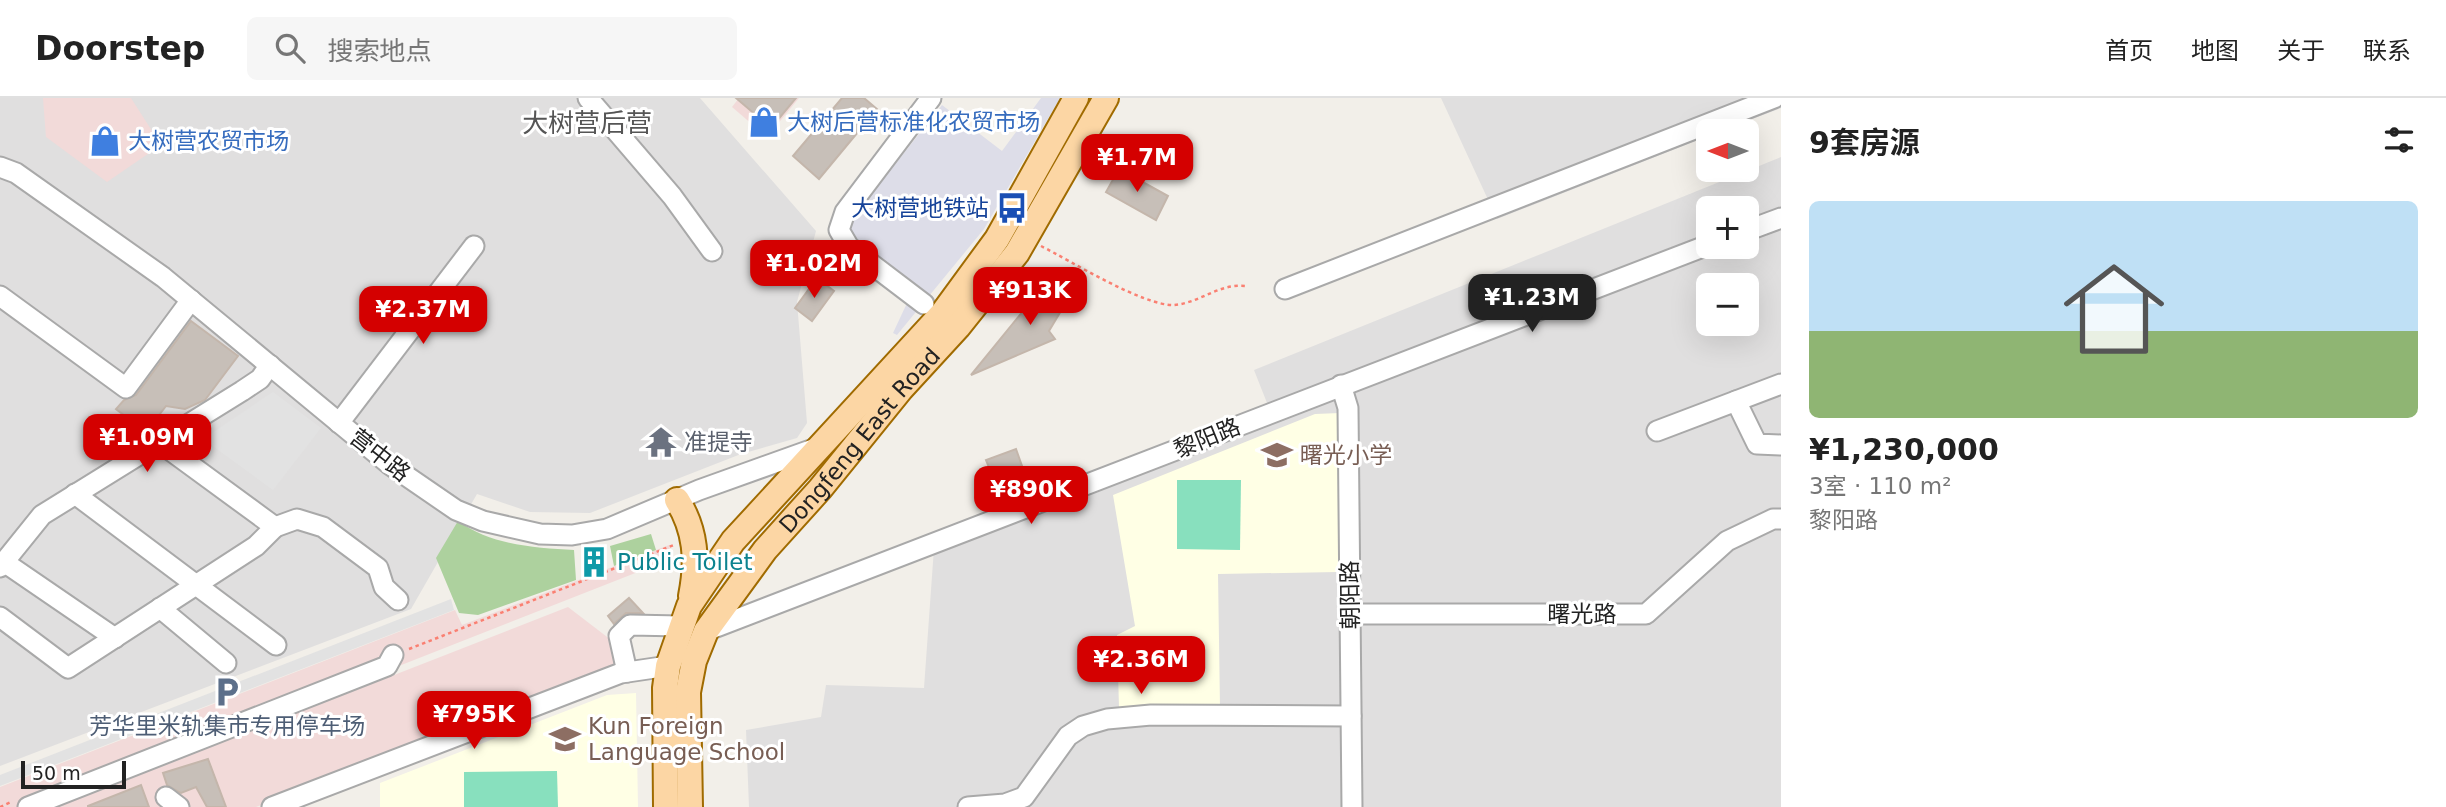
<!DOCTYPE html>
<html lang="zh">
<meta charset="utf-8">
<style>
:root{--surface:#fff;--page:#f6f6f6;--text:#222;--muted:#767676;--line:#e0e0e0;--accent:#d40000}
body{margin:0;font-family:"DejaVu Sans","Noto Sans SC",sans-serif;background:var(--page);color:var(--text);height:100vh;display:flex;flex-direction:column;font-size:26px;white-space:nowrap}
*{box-sizing:border-box;margin:0}
p{font-size:23px;color:var(--muted)}
.icon{flex:none;width:38px;height:38px;fill:none;stroke:currentColor;stroke-width:2;stroke-linecap:round;stroke-linejoin:round}
.map{position:relative;flex:1;overflow:hidden}
.sheet{display:flex;flex-direction:column;background:var(--surface);width:665px}
.sheet>*{flex:none}
.needle{width:46px;rotate:270deg}
.tools{position:absolute;left:1696px;top:21px;display:grid;gap:14px}
.tools a{display:grid;place-items:center;width:63px;height:63px;border-radius:10px;background:var(--surface);box-shadow:0 7px 28px #0002;font-size:35px}
.scale{position:absolute;left:21px;bottom:18px;width:105px;box-sizing:border-box;padding-left:7px;border:4px solid #222;border-top:0;font-size:19px;line-height:24px;white-space:nowrap;color:#222;-webkit-text-stroke:5px #fff;paint-order:stroke}
.price{position:absolute;translate:-50% -60px;padding:0 16px;border-radius:14px;background:var(--accent);color:#fff;font-size:23px;line-height:46px;filter:drop-shadow(0 2px 4px #0008)}
.price::after{content:'';position:absolute;left:50%;top:42px;width:21px;height:16px;margin-left:-10px;background:inherit;clip-path:polygon(0 0,100% 0,50% 100%)}
.price.selected{background:#222;color:#fff}
ul{padding:0;list-style:none}
li{display:grid;align-content:center;gap:14px;height:371px;padding:0 28px}
li span{display:grid;place-items:center;height:217px;border-radius:10px;color:#555}
li>.icon{margin-inline-start:auto}
span .icon{width:126px;height:126px;fill:#fffc;stroke-width:1}
li b{font-size:30px}
h2{display:flex;justify-content:space-between;align-items:center;height:84px;padding:0 28px;font-size:30px}
header{display:flex;align-items:center;gap:42px;box-sizing:border-box;height:98px;padding:0 35px;background:var(--surface);border-bottom:2px solid var(--line)}
header strong{font-size:33px}
nav{display:flex;gap:38px;margin-inline-start:auto;font-size:24px}
.search{width:490px;height:63px;background:var(--page);display:flex;align-items:center;gap:18px;box-sizing:border-box;padding:0 24px;border-radius:10px;color:var(--muted);font-size:26px}
main{display:flex;flex:1;min-height:0}
.map>svg:first-child{display:block}
</style>
<header>
<strong>Doorstep</strong>
<div class="search"><svg class="icon" aria-label="search" viewBox="0 0 24 24"><circle cx="10" cy="10" r="6"/><path d="M15 15l6 6"/></svg>搜索地点</div>
<nav><a>首页</a><a>地图</a><a>关于</a><a>联系</a></nav>
</header>
<main>
<div class="map">
<svg width="1781" height="709" viewBox="0 0 1781 709">
<rect width="100%" height="100%" fill="#f2efe9"/>
<!-- residential -->
<g fill="#e0dfdf" fill-rule="evenodd">
<path d="M0 0H700L816 133 797 204 807 325 797 340 741 356 590 415 530 414 477 396 411 511 0 668Z"/>
<path d="M1441 0H1781V10L1721 33H1708V38L1497 121Z"/>
<path d="M1781 59V709H749L746 632 821 619 826 587 924 590 935 436 1269 310 1254 272ZM1708 110H1746V149H1708ZM1708 187H1746V226H1708Z"/>
</g>
<!-- commercial -->
<g fill="#f2dad9">
<path d="M43 0H131L161 47 107 84 46 39Z"/>
<path d="M739 0H799L767 39 732 9Z"/>
<path d="M669 447 671 461 40 709H0V689L455 512 462 527Z"/>
<path d="M568 509 615 545 617 568 256 709H56Z"/>
</g>
<!-- education -->
<g fill="#ffffe5">
<path d="M1340 315 1338 474 1218 476 1220 610H1119L1117 537 1135 528 1113 397 1315 316Z"/>
<path d="M636 595 638 709H380V685L607 597Z"/>
</g>
<!-- forest -->
<g fill="#add19e">
<path d="M458 423C491 447 535 450 574 452L576 482 478 517 459 515 436 460Z"/>
<path d="M651 436 656 452 614 468 610 448Z"/>
</g>
<!-- pitch -->
<g fill="#88e0be">
<path d="M1177 382H1241L1240 452 1177 451Z"/>
<path d="M557 673 558 709H464V674Z"/>
</g>
<!-- parking -->
<g fill="#e2e2e2">
<path d="M273 294 321 330 273 392 203 341Z"/>
<path d="M451 501 454 512 0 688V677Z"/>
</g>
<!-- plaza -->
<path fill="#dddde8" d="M1041 0H1060L984 131 897 237 893 235 915 188 843 132 942 7 1002 53Z"/>
<!-- building -->
<g fill="#c7bfb8" stroke="#c4b6ab" stroke-width="2">
<path d="M736 0H796L771 30Z"/>
<path d="M842 0H864L877 11 819 81 793 58Z"/>
<path d="M1119 71 1168 98 1156 122 1106 94Z"/>
<path d="M1055 179 1074 191 1049 233 1055 241 971 277 1028 207 1034 214Z"/>
<path d="M817 180 834 193 812 223 795 210Z"/>
<path d="M191 223 238 258 205 302 185 311 166 308 146 334 116 311 124 302 136 297Z"/>
<path d="M1016 351 1022 368 993 379 986 362Z"/>
<path d="M629 500 643 515H626L614 526 608 518Z"/>
<path d="M208 661 226 709H207L196 689 181 695 167 687 163 675Z"/>
<path d="M141 687 149 709H88V708Z"/>
</g>
<g fill="none" stroke-linecap="round" stroke-linejoin="round">
<defs>
<g id="minor">
<path d="M588 0 672 98 712 153"/>
<path d="M0 69 16 75 163 179 389 366 456 412 483 423 540 436 572 437 607 431 699 392 819 349"/>
<path d="M1746 133 1781 120"/>
<path d="M1285 191 1774 0"/>
<path d="M0 198 126 290 191 202"/>
<path d="M924 206 849 149 839 132 845 114 931 0"/>
<path d="M1341 287 1348 310 1352 709"/>
<path d="M1736 303 1757 346 1781 347"/>
<path d="M339 325 474 148"/>
<path d="M1657 333 1781 286"/>
<path d="M75 396 276 547"/>
<path d="M275 429 297 421 323 429 378 470 384 489 398 502"/>
<path d="M4 464 115 540"/>
<path d="M0 469 42 417 242 293 260 281 270 267"/>
<path d="M160 510 226 565"/>
<path d="M1350 516H1646L1727 443 1773 421H1781"/>
<path d="M0 519 68 570 256 448 275 429 159 344"/>
<path d="M706 533 1708 147"/>
<path d="M627 574 619 538 630 527 681 528"/>
<path d="M166 699 179 709"/>
<path d="M28 709 387 568 393 557"/>
<path d="M272 709 621 575 668 568"/>
<path d="M968 709 1005 706 1024 699 1068 638 1083 628 1107 621 1151 617 1351 618"/>
</g>
<g id="major">
<path d="M677 402C696 432 698 463 691 498"/>
<path d="M666 709 665 590 668 568 689 508 733 443 942 216 997 141 1076 0"/>
<path id="s1" d="M690 709 688 594 694 563 706 533 765 452 820 391 901 291 958 229 1017 155 1106 0"/>
</g>
</defs>
<!-- minor casing -->
<use href="#minor" stroke="#a9a9a9" stroke-width="23"/>
<!-- major casing -->
<use href="#major" stroke="#a06b00" stroke-width="28"/>
<!-- path -->
<g stroke="#fa8072" stroke-width="2.5" stroke-dasharray="3.5 3.5" stroke-linecap="butt">
<path d="M1041 148C1071 163 1143 208 1174 207 1200 205 1219 185 1246 188"/>
<path d="M409 551 674 447"/>
<path d="M0 709 11 704"/>
</g>
<!-- minor -->
<use href="#minor" stroke="#fff" stroke-width="19"/>
<!-- major -->
<use href="#major" stroke="#fcd6a4" stroke-width="24"/>
</g>
<!-- icons -->
<defs>
<symbol id="shop-bare" viewBox="-9 -9 18 18"><path d="M-5-2.5h2.3a2.7 3.5 0 0 1 5.4 0H5L5.5 6h-11ZM-1.5-2.5h3a1.5 2.3 0 0 0-3 0Z" fill="#3f7fe0" stroke="#fff" stroke-width="2.5" paint-order="stroke"/></symbol>
<symbol id="bus-bare" viewBox="-9 -9 18 18"><path d="M-5-6H5V4H4V6H2V4H-2V6H-4V4H-5ZM-3.5-4V0h7V-4ZM-3.5 1.2v1.5H-2V1.2ZM2 1.2v1.5H3.5V1.2Z" fill="#1a4fb4" stroke="#fff" stroke-width="2.5" paint-order="stroke"/></symbol>
<symbol id="temple-bare" viewBox="-9 -9 18 18"><path d="M0-6L5-2H3V0L6.5 2.5H4V6H1.5V3h-3V6H-4V2.5H-6.5L-3 0V-2H-5Z" fill="#6b7280" stroke="#fff" stroke-width="2.5" paint-order="stroke"/></symbol>
<symbol id="school-bare" viewBox="-9 -9 18 18"><path d="M0-5L7-2L0 1L-7-2ZM-4 1L0 2.5L4 1V4Q0 6-4 4Z" fill="#8d6e63" stroke="#fff" stroke-width="2.5" paint-order="stroke"/></symbol>
<symbol id="building-bare" viewBox="-9 -9 18 18"><path d="M-4-6H4V6H1V3H-1V6H-4ZM-2.5-4.3h1.7v1.8h-1.7ZM.8-4.3h1.7v1.8H.8ZM-2.5-1h1.7V.8h-1.7ZM.8-1h1.7V.8H.8Z" fill="#0f9aa8" stroke="#fff" stroke-width="2.5" paint-order="stroke"/></symbol>
<symbol id="parking-bare" viewBox="-9 -9 18 18"><path d="M-3.5-5.5H1a3.5 3.5 0 0 1 0 7H-1V5.5H-3.5ZM-1-3.4V-.6H.8a1.4 1.4 0 0 0 0-2.8Z" fill="#5c6f8a" stroke="#fff" stroke-width="2.5" paint-order="stroke"/></symbol>
</defs>
<g fill-rule="evenodd">
<use href="#shop-bare" x="742" y="2" width="44" height="44"/>
<use href="#shop-bare" x="83" y="21" width="44" height="44"/>
<use href="#bus-bare" x="990" y="88" width="44" height="44"/>
<use href="#temple-bare" x="639" y="322" width="44" height="44"/>
<use href="#school-bare" x="1255" y="335" width="44" height="44"/>
<use href="#building-bare" x="572" y="442" width="44" height="44"/>
<use href="#parking-bare" x="205" y="572" width="44" height="44"/>
<use href="#school-bare" x="543" y="619" width="44" height="44"/>
</g>
<g text-anchor="middle" dominant-baseline="central" stroke-width="6" stroke-linejoin="round" paint-order="stroke">
<!-- shop labels -->
<g font-size="23" fill="#366cbe" stroke="#fff" text-anchor="start">
<text x="787" y="24">大树后营标准化农贸市场</text>
<text x="128" y="43">大树营农贸市场</text>
</g>
<!-- transit labels -->
<g font-size="23" fill="#164399" stroke="#fff" text-anchor="end">
<text x="989" y="110">大树营地铁站</text>
</g>
<!-- street labels -->
<g font-size="23" fill="#222" stroke="#fff">
<text transform="translate(1207 340) rotate(-22)">黎阳路</text>
<text stroke="none"><textPath href="#s1" startOffset="424">Dongfeng East Road</textPath></text>
<text transform="translate(380 357) rotate(38)">营中路</text>
<text transform="translate(1350 497) rotate(-91)">朝阳路</text>
<text x="1582" y="516">曙光路</text>
</g>
<!-- worship labels -->
<g font-size="23" fill="#5b616d" stroke="#fff" text-anchor="start">
<text x="684" y="344">准提寺</text>
</g>
<!-- education labels -->
<g font-size="23" fill="#785e54" stroke="#fff" text-anchor="start">
<text x="1300" y="357">曙光小学</text>
<text x="588" y="628">Kun Foreign<tspan x="588" dy="26">Language School</tspan></text>
</g>
<!-- culture labels -->
<g font-size="23" fill="#0d838f" stroke="#fff" text-anchor="start">
<text x="617" y="464">Public Toilet</text>
</g>
<!-- service labels -->
<g font-size="23" fill="#4e5e75" stroke="#fff">
<text x="227" y="628">芳华里米轨集市专用停车场</text>
</g>
<!-- quarter labels -->
<g font-size="26" fill="#555" stroke="#fff">
<text x="587" y="25">大树营后营</text>
</g>
</g>
</svg>
<div class="tools">
<a><svg class="needle" viewBox="-14 -14 28 28"><path d="M0-13l5 13h-10z" fill="#e53935"/><path d="M0 13l5-13h-10z" fill="#767676"/></svg></a>
<a>+</a>
<a>−</a>
</div>
<div class="scale">50 m</div>
<b class="price" style="left:1137px;top:96px">¥1.7M</b>
<b class="price" style="left:814px;top:202px">¥1.02M</b>
<b class="price" style="left:1030px;top:229px">¥913K</b>
<b class="price selected" style="left:1532px;top:236px">¥1.23M</b>
<b class="price" style="left:423px;top:248px">¥2.37M</b>
<b class="price" style="left:147px;top:376px">¥1.09M</b>
<b class="price" style="left:1031px;top:428px">¥890K</b>
<b class="price" style="left:1141px;top:598px">¥2.36M</b>
<b class="price" style="left:474px;top:653px">¥795K</b>
</div>
<section class="sheet">
<h2>9套房源<svg class="icon" aria-label="filters" viewBox="0 0 24 24"><path d="M4 7h16M4 17h16"/><circle cx="9" cy="7" r="2"/><circle cx="15" cy="17" r="2"/></svg></h2>
<ul>
<li><span style="background:linear-gradient(#bfe0f5 60%,#8fb573 0)"><svg class="icon" aria-label="home" viewBox="0 0 24 24"><path d="M3 11l9-7 9 7M6 9v11h12V9"/></svg></span><div><b>¥1,230,000</b><p>3室 · 110 m²</p><p>黎阳路</p></div></li>
</ul>
</section>
</main>
